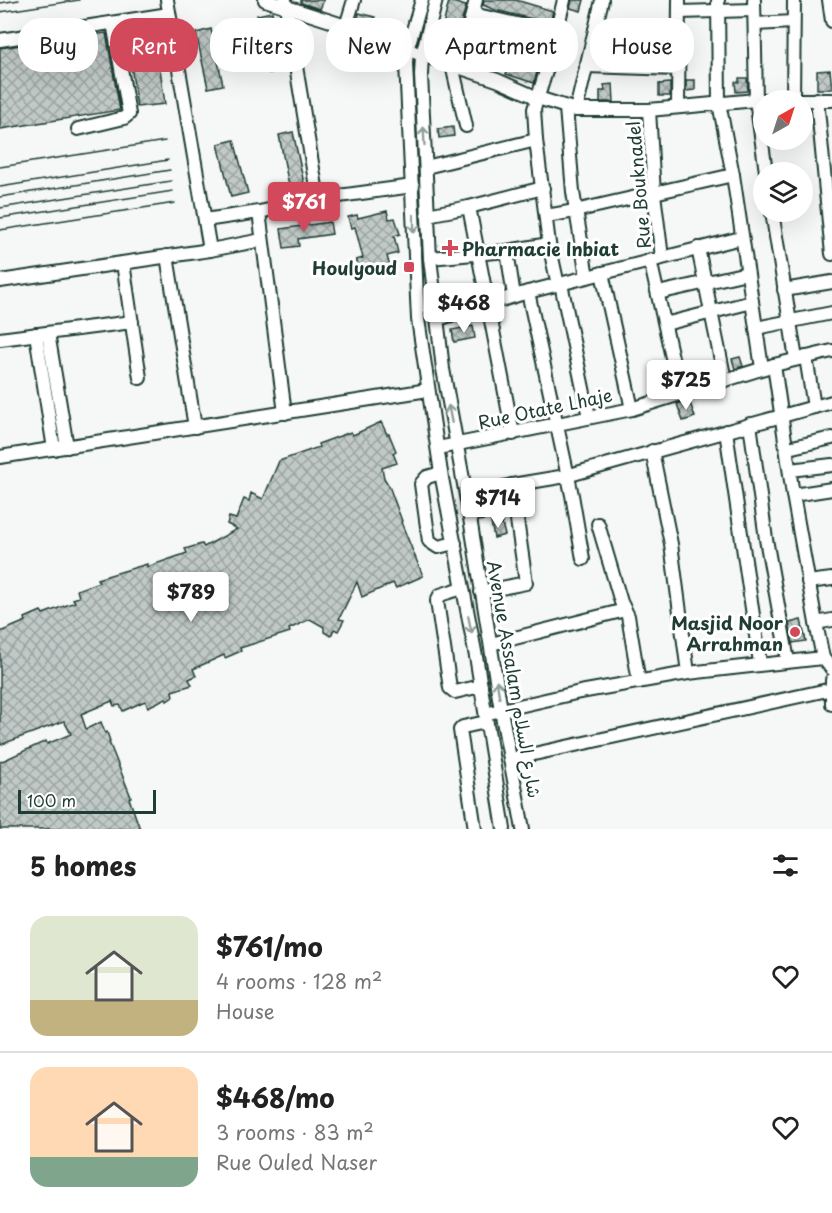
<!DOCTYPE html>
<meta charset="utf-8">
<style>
:root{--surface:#fff;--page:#f2f2f2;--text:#222;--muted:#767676;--line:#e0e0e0;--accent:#d1495b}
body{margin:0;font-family:"Playpen Sans","Playpen Sans Arabic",sans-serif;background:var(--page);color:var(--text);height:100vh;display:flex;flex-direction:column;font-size:22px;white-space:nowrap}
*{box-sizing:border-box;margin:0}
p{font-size:20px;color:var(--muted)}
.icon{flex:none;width:33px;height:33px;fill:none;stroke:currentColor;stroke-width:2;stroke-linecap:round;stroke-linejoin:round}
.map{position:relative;height:829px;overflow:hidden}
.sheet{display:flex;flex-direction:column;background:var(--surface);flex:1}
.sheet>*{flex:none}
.guide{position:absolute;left:18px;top:18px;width:796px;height:54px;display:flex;gap:12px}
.needle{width:39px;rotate:39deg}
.tools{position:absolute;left:753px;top:90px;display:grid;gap:12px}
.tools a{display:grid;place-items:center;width:60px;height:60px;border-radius:50%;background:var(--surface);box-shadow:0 6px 24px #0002;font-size:30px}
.scale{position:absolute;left:18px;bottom:15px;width:138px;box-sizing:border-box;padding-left:6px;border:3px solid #1f3d34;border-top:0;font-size:16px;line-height:21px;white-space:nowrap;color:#1f3d34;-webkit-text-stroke:4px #fff;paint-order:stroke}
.price{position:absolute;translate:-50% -51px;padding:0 14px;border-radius:6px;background:#fff;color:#222;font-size:20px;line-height:39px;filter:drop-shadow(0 2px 3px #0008)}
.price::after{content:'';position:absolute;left:50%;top:36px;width:18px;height:14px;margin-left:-9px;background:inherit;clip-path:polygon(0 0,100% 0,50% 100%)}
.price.active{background:var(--accent);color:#fff}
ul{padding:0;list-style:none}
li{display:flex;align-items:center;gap:18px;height:150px;padding:0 30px}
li+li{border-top:2px solid var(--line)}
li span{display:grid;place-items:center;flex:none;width:168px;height:120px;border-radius:18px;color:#555}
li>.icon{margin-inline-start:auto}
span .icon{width:72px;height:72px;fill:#fffc;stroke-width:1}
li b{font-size:26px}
h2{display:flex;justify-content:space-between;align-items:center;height:72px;padding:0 30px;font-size:26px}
.chip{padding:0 21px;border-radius:24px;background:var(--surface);box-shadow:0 6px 24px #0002;font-size:21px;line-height:54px}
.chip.active{background:var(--accent);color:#fff}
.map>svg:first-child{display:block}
</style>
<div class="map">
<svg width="832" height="829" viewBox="0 0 832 829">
<defs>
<pattern id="building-cross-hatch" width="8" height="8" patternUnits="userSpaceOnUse" patternTransform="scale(1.5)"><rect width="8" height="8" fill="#c0c9c6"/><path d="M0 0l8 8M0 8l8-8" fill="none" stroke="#9ba4a2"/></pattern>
</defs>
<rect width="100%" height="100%" fill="#f6f7f7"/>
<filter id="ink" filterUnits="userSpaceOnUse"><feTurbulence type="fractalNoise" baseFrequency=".0167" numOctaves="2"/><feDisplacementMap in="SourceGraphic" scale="12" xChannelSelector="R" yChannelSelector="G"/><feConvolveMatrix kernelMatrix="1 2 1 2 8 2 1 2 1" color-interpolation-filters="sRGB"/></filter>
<g filter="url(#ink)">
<!-- building -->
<g fill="url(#building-cross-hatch)" stroke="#1f3d34" stroke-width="1.5">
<path d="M301 0H324L320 9 301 3Z"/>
<path d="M484 0H516L553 11 550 23 495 10 483 5Z"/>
<path d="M572 0H584L581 11 570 8Z"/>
<path d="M449 1 466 6 452 56 437 51Z"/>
<path d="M272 12 284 70 269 73 257 15Z"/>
<path d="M359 13 375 17 373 27 357 22Z"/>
<path d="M388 25 400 29 397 37 386 32Z"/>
<path d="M154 26 165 104 137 107 126 30Z"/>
<path d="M211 29 223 85 208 88 196 33Z"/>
<path d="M106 33 120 110 0 129V48Z"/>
<path d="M504 57 538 68 534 83 506 74 508 68 501 65Z"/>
<path d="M830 70 832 89H817V71Z"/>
<path d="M739 78H747L748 91 736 92 735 82H739Z"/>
<path d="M686 80H695V90L686 91Z"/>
<path d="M670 83V96H659V84Z"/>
<path d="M613 84 614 102H600V91H605L604 85Z"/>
<path d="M453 127 454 136 439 138 438 129Z"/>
<path d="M293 132 305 188 290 191 279 135Z"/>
<path d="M234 140 248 193 231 197 218 144Z"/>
<path d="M387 211 389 219 395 218 400 234 394 236 398 253 387 256 390 267 360 275 356 260 363 258 355 227 351 228 348 217 357 215 358 218Z"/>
<path d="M330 222 332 234 298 239 299 246 284 248 281 229Z"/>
<path d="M473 326 475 338 454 342 452 330Z"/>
<path d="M740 357 743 366 735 369 732 359Z"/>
<path d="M689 400 695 417 683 421 677 404Z"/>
<path d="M381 422 387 434H389L396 451 393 453 397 463 382 468 384 478 389 486 402 521 401 522 423 576 396 588 393 583 362 597 357 582 339 619 344 620 338 631 334 629 331 636 324 632V627L310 619 289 629 290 632 240 648 241 651 225 658 224 655 193 669 196 676 189 679 192 685 172 691 173 697 167 701 166 698 148 707 145 701 123 711 120 705 114 706 112 701 81 714 86 729 101 722 105 733 107 732 110 741 109 742 131 797 129 798 140 829H0V762L46 741 47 744 71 734 64 721 0 745V632L26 621 25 618 41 611 43 614 75 602 73 599 79 597 77 590 99 582 97 579 147 564V567L187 553 185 549 202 544 204 547 237 529 227 524 229 517 236 519 244 499 249 501 251 493 263 499 279 461 319 447 318 444 351 432 353 435Z"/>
<path d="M501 520 505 535 494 538 491 522Z"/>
<path d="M801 620 806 641 793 643 789 623Z"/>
</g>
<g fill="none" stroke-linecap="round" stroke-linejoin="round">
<defs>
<g id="minor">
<path d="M167 0 210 250"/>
<path d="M265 0 346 26 422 55 497 80 538 98 576 110H649L756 100H832"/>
<path d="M285 0 317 193 320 196"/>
<path d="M422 0 407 50 406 63 418 319 441 473 477 662 504 829"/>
<path d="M436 0 422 55 421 75 430 258 443 369 469 512 501 710 523 829"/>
<path d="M718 0 719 103 733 175 762 368"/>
<path d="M754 0 756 100 766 172"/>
<path d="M829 0 832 21"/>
<path d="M679 12 754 10"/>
<path d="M473 14 556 33"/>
<path d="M755 24 793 22"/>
<path d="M346 26 354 0"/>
<path d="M595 30 678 32"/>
<path d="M0 40 169 14"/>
<path d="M452 65 466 126"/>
<path d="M586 66 677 69"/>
<path d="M458 67 476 0"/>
<path d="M793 99 794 0"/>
<path d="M817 99 832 254"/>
<path d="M678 106 679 0"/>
<path d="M566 108 573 192 587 277"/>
<path d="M576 110 602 0"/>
<path d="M649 110 654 194 662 257"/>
<path d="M78 129 124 118 129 114 113 23"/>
<path d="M426 167 536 140"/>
<path d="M469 207 513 434"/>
<path d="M259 212 312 201 320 196 324 198 413 186"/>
<path d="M772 212 796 359"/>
<path d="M427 215 469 207 543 188"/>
<path d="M546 216 575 211 733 175"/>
<path d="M205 220 259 212 285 413"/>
<path d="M698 248 725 380"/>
<path d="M507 251 514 296"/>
<path d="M167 256 195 427"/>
<path d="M430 258 507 251 549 244"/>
<path d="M650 260 680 393"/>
<path d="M123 263 140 378"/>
<path d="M602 273 632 409"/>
<path d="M0 281 210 250 262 240"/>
<path d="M561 284 589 417"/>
<path d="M558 285 549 244 536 140 534 109 549 62 564 0"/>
<path d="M784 290 832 282"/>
<path d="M528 292 572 495 583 559"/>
<path d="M658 293 747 273"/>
<path d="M438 319 528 292 741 238"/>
<path d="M665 324 752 302"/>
<path d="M756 328 832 313"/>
<path d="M48 333 67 447"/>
<path d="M36 334 54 449"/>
<path d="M0 339 132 322"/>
<path d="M806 357 814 407"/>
<path d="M774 365 793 495 816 623 823 658 832 669"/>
<path d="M750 424 766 539 788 661"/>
<path d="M726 431 760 663"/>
<path d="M438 448 632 409 774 365 832 351"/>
<path d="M788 448 832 438"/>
<path d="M652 451 671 544 688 673"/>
<path d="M0 457 428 390"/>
<path d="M790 470 832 465"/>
<path d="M441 473 427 477 421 484 429 541 438 547 455 543"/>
<path d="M793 495 832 489"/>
<path d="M467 496 512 485 566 476 832 402"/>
<path d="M470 515 515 507"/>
<path d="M598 524 621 602 628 616 639 682"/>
<path d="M808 582 832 579"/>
<path d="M462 588 440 595 437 601 450 688 455 692 481 686"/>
<path d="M481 592 526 583 512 485"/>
<path d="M816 623 832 620"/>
<path d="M491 644 625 610"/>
<path d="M832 680V704"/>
<path d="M493 712 580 692 688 673 823 658"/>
<path d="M511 759 832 689"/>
<path d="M475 829 460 730 463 727 486 722"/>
</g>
</defs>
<!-- minor casing -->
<use href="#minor" stroke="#1f3d34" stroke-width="16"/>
<!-- minor -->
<use href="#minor" stroke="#fff" stroke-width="12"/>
<!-- tram -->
<g stroke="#1f3d34" stroke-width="1.5">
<path d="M0 3 19 0"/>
<path d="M0 12 79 0"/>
<path d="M0 167 165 141"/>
<path d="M0 187 168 160"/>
<path d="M0 197 170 170"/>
<path d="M0 208 171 181"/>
<path d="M0 218 173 191"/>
<path d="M0 230 175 203"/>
</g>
</g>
<!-- one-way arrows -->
<defs><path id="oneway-shaft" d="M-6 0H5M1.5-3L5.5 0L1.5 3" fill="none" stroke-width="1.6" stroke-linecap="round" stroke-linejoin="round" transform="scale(1.5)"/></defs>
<g stroke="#8f9e9a">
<use href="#oneway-shaft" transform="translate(424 136) rotate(-93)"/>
<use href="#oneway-shaft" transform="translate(414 224) rotate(88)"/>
<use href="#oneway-shaft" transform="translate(450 414) rotate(-101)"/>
<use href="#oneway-shaft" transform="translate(470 625) rotate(79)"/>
<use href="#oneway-shaft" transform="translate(498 689) rotate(-99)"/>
</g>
</g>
<!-- markers -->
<g fill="#d1495b" stroke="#fff" stroke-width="2">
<path d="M447 239h6v6h6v6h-6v6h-6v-6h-6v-6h6z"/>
<rect x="403" y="261" width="12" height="12" rx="3"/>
<circle cx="795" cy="632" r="6"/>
</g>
<g text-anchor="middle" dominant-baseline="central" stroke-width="6" stroke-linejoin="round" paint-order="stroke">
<!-- street labels -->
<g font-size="18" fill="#1f3d34" stroke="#fff">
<text transform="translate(638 185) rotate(-95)">Rue Bouknadel</text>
<text transform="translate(545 408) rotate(-12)">Rue Otate Lhaje</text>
<text transform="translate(515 679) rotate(80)">Avenue Assalam شارع السلام</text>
</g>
<!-- poi labels -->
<g font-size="18" font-weight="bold" fill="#1f3d34" stroke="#fff" text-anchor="end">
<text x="462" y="248" text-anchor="start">Pharmacie Inbiat</text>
<text x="397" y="267">Houlyoud</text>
<text x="783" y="622">Masjid Noor<tspan x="783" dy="21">Arrahman</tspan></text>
</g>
</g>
</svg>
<div class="tools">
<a><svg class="needle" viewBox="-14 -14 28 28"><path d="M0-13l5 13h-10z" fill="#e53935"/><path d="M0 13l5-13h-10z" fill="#767676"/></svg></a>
<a><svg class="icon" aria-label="layers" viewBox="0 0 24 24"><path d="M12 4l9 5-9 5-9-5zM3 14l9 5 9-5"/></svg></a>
</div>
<div class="scale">100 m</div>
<b class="price active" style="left:304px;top:233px">$761</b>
<b class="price" style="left:464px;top:334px">$468</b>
<b class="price" style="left:686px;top:411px">$725</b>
<b class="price" style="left:498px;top:529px">$714</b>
<b class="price" style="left:191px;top:623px">$789</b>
<div class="guide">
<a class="chip">Buy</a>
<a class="chip active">Rent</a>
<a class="chip">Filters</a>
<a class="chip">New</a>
<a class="chip">Apartment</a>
<a class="chip">House</a>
</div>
</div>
<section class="sheet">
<h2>5 homes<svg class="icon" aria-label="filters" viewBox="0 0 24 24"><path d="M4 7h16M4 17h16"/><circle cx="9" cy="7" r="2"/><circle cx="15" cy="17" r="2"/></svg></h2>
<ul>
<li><span style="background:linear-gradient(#dfe7d0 70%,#c2b280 0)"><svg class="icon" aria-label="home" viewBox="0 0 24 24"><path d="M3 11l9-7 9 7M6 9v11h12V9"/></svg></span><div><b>$761/mo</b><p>4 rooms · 128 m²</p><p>House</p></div><svg class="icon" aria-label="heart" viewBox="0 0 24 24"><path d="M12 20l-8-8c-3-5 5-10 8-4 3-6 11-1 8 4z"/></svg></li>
<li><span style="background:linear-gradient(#ffd9b3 75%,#7fa58c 0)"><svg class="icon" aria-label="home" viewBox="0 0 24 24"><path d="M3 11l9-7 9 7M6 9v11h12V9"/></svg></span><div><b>$468/mo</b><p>3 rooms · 83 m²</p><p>Rue Ouled Naser</p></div><svg class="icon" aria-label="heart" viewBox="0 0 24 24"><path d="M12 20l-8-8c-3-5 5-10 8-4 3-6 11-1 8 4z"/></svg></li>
</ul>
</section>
